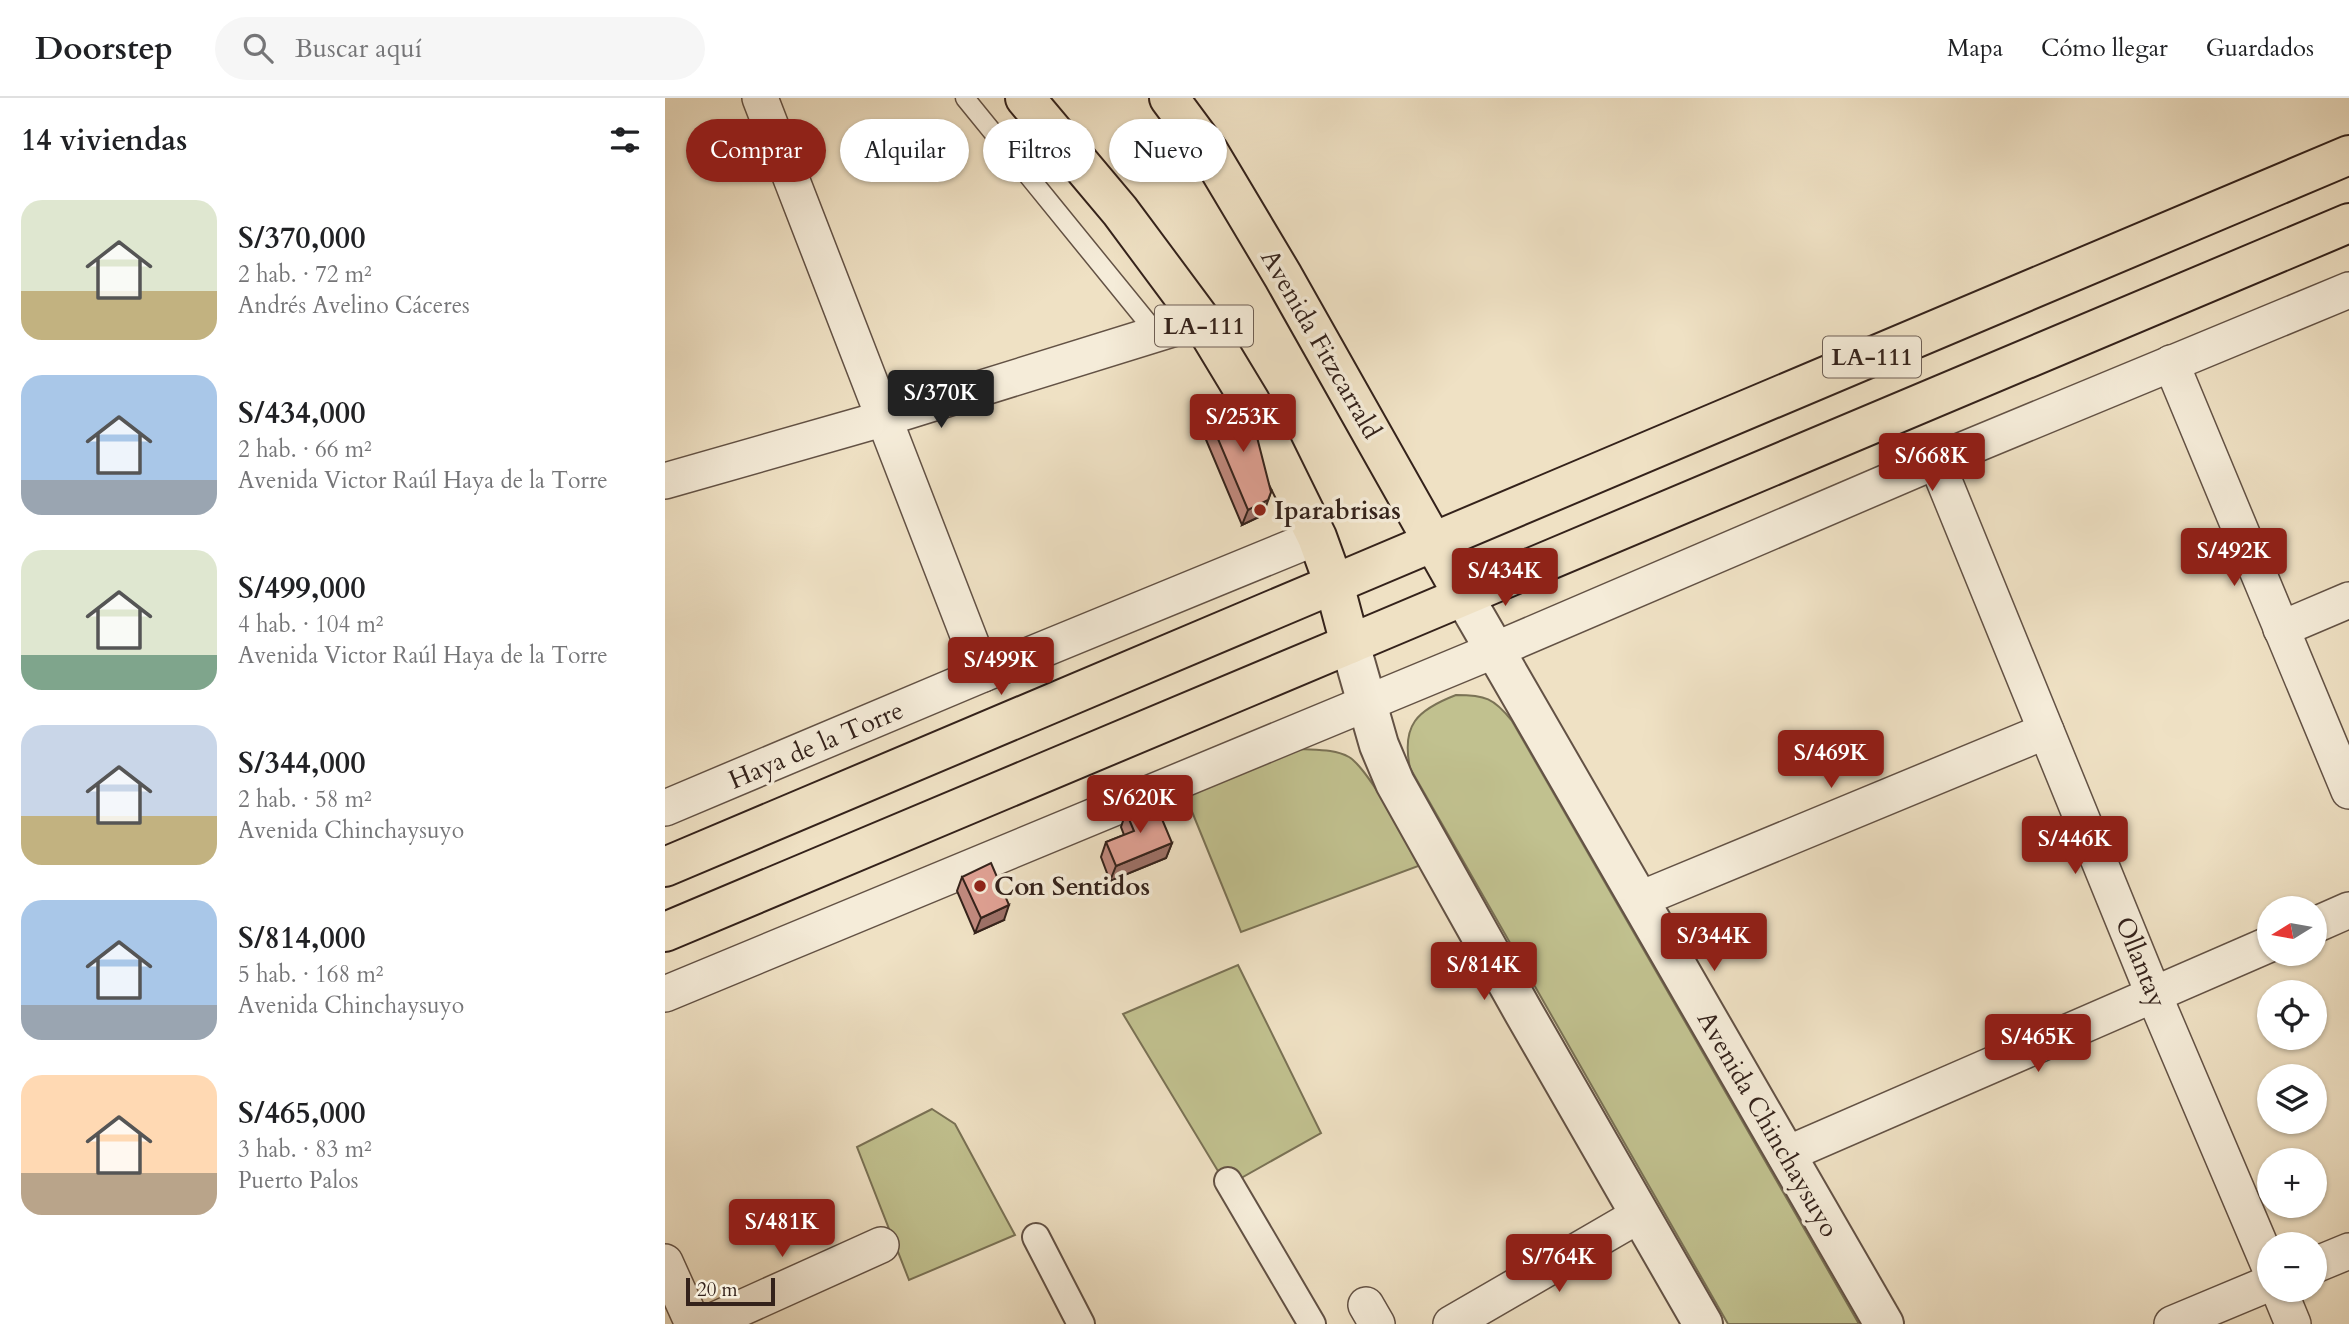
<!DOCTYPE html>
<html lang="es">
<meta charset="utf-8">
<style>
:root{--surface:#fff;--page:#f6f6f6;--text:#202124;--muted:#757577;--line:#e0e0e0;--accent:#8f2418}
body{margin:0;font-family:Cardo,serif;background:var(--page);color:var(--text);height:100vh;display:flex;flex-direction:column;font-size:26px;white-space:nowrap}
*{box-sizing:border-box;margin:0}
p{font-size:23px;color:var(--muted)}
.icon{flex:none;width:38px;height:38px;fill:none;stroke:currentColor;stroke-width:2;stroke-linecap:round;stroke-linejoin:round}
.map{position:relative;flex:1;overflow:hidden}
.drawer{display:flex;flex-direction:column;background:var(--surface);width:665px}
.drawer>*{flex:none}
.hud{position:absolute;left:21px;top:21px;width:665px;height:63px;display:flex;gap:14px}
.needle{width:46px;rotate:259deg}
.controls{position:absolute;left:1592px;top:798px;display:grid;gap:14px}
.controls a{display:grid;place-items:center;width:70px;height:70px;border-radius:50%;background:var(--surface);box-shadow:0 2px 5px #0004;font-size:35px}
.scale{position:absolute;left:21px;bottom:18px;width:89px;box-sizing:border-box;padding-left:7px;border:4px solid #34221b;border-top:0;font-size:19px;line-height:24px;white-space:nowrap;color:#34221b;-webkit-text-stroke:5px #f5ecd9;paint-order:stroke}
.price{position:absolute;translate:-50% -60px;padding:0 16px;border-radius:7px;background:var(--accent);color:#fff;font-size:23px;line-height:46px;filter:drop-shadow(0 2px 4px #0008)}
.price::after{content:'';position:absolute;left:50%;top:42px;width:21px;height:16px;margin-left:-10px;background:inherit;clip-path:polygon(0 0,100% 0,50% 100%)}
.price.active{background:#222;color:#fff}
ul{padding:0;list-style:none}
li{display:flex;align-items:center;gap:21px;height:175px;padding:0 21px}
li span{display:grid;place-items:center;flex:none;width:196px;height:140px;border-radius:21px;color:#555}
li>.icon{margin-inline-start:auto}
span .icon{width:84px;height:84px;fill:#fffc;stroke-width:1}
li b{font-size:30px}
h2{display:flex;justify-content:space-between;align-items:center;height:84px;padding:0 21px;font-size:30px}
.chip{padding:0 24px;border-radius:32px;background:var(--surface);box-shadow:0 2px 5px #0004;font-size:24px;line-height:63px}
.chip.active{background:var(--accent);color:#fff}
header{display:flex;align-items:center;gap:42px;box-sizing:border-box;height:98px;padding:0 35px;background:var(--surface);border-bottom:2px solid var(--line)}
header strong{font-size:33px}
nav{display:flex;gap:38px;margin-inline-start:auto;font-size:24px}
.search{width:490px;height:63px;background:var(--page);display:flex;align-items:center;gap:18px;box-sizing:border-box;padding:0 24px;border-radius:38px;color:var(--muted);font-size:26px}
main{display:flex;flex:1;min-height:0}
.map>svg:first-child{display:block}
</style>
<header>
<strong>Doorstep</strong>
<div class="search"><svg class="icon" aria-label="search" viewBox="0 0 24 24"><circle cx="10" cy="10" r="6"/><path d="M15 15l6 6"/></svg>Buscar aquí</div>
<nav><a>Mapa</a><a>Cómo llegar</a><a>Guardados</a></nav>
</header>
<main>
<section class="drawer">
<h2>14 viviendas<svg class="icon" aria-label="filters" viewBox="0 0 24 24"><path d="M4 7h16M4 17h16"/><circle cx="9" cy="7" r="2"/><circle cx="15" cy="17" r="2"/></svg></h2>
<ul>
<li><span style="background:linear-gradient(#dfe7d0 65%,#c2b280 0)"><svg class="icon" aria-label="home" viewBox="0 0 24 24"><path d="M3 11l9-7 9 7M6 9v11h12V9"/></svg></span><div><b>S/370,000</b><p>2 hab. · 72 m²</p><p>Andrés Avelino Cáceres</p></div></li>
<li><span style="background:linear-gradient(#a9c7e8 75%,#9aa5b1 0)"><svg class="icon" aria-label="home" viewBox="0 0 24 24"><path d="M3 11l9-7 9 7M6 9v11h12V9"/></svg></span><div><b>S/434,000</b><p>2 hab. · 66 m²</p><p>Avenida Victor Raúl Haya de la Torre</p></div></li>
<li><span style="background:linear-gradient(#dfe7d0 75%,#7fa58c 0)"><svg class="icon" aria-label="home" viewBox="0 0 24 24"><path d="M3 11l9-7 9 7M6 9v11h12V9"/></svg></span><div><b>S/499,000</b><p>4 hab. · 104 m²</p><p>Avenida Victor Raúl Haya de la Torre</p></div></li>
<li><span style="background:linear-gradient(#c9d6e8 65%,#c2b280 0)"><svg class="icon" aria-label="home" viewBox="0 0 24 24"><path d="M3 11l9-7 9 7M6 9v11h12V9"/></svg></span><div><b>S/344,000</b><p>2 hab. · 58 m²</p><p>Avenida Chinchaysuyo</p></div></li>
<li><span style="background:linear-gradient(#a9c7e8 75%,#9aa5b1 0)"><svg class="icon" aria-label="home" viewBox="0 0 24 24"><path d="M3 11l9-7 9 7M6 9v11h12V9"/></svg></span><div><b>S/814,000</b><p>5 hab. · 168 m²</p><p>Avenida Chinchaysuyo</p></div></li>
<li><span style="background:linear-gradient(#ffd9b3 70%,#b9a48a 0)"><svg class="icon" aria-label="home" viewBox="0 0 24 24"><path d="M3 11l9-7 9 7M6 9v11h12V9"/></svg></span><div><b>S/465,000</b><p>3 hab. · 83 m²</p><p>Puerto Palos</p></div></li>
</ul>
</section>
<div class="map">
<svg width="1684" height="1226" viewBox="0 0 1684 1226">
<rect width="100%" height="100%" fill="#efe1c4"/>
<filter id="stains"><feTurbulence type="fractalNoise" baseFrequency=".00286" numOctaves="4"/><feColorMatrix values="0 0 0 0 .2 0 0 0 0 .09 0 0 0 0 .02 0 0 0 .5 -.17"/></filter>
<radialGradient id="worn" r=".72"><stop offset=".6" stop-color="#630" stop-opacity="0"/><stop offset="1" stop-color="#630" stop-opacity=".3"/></radialGradient>
<!-- green -->
<g fill="#c1c18f" stroke="#7a7255" stroke-width="2">
<path d="M791 597C820 597 829 600 847 623L1194 1226H1063L745 670C736 627 752 612 791 597Z"/>
<path d="M636 651C652 652 670 651 684 659 703 670 743 744 756 767L576 834 519 694Z"/>
<path d="M573 867 656 1035 562 1088 458 916Z"/>
<path d="M267 1011 290 1026 350 1137 244 1182 192 1049Z"/>
</g>
<g fill="none" stroke-linecap="round" stroke-linejoin="round">
<defs>
<path id="service" d="M300 0 492 236"/>
<g id="pedestrian">
<path d="M563 1083 647 1226"/>
<path d="M371 1139 416 1226"/>
</g>
<g id="minor">
<path d="M95 0 318 576"/>
<path d="M1506 265 1684 693"/>
<path d="M1271 363 1488 895 1605 1170"/>
<path d="M0 383 217 321 536 222"/>
<path d="M1616 531 1684 502"/>
<path d="M0 710 318 576 652 439"/>
<path d="M973 802 1381 633"/>
<path d="M1650 827 1684 812"/>
<path d="M0 896 830 552 1271 363 1684 192"/>
<path d="M1120 1057 1605 846"/>
<path d="M0 1164 28 1226"/>
<path d="M1650 1167 1684 1153"/>
<path d="M1614 1192 1628 1226"/>
<path d="M701 1207 712 1226"/>
<path d="M41 1226 216 1147"/>
<path d="M786 1226 974 1117"/>
<path d="M1507 1226 1605 1185"/>
</g>
<g id="tertiary">
<path d="M798 497 1219 1226"/>
<path d="M685 546 714 647 730 685 859 915 1038 1226"/>
</g>
<g id="primary">
<path d="M0 769 669 486"/>
<path d="M0 834 685 546"/>
</g>
<g id="trunk">
<path d="M360 0 455 113 536 222 585 303 652 439 669 486 685 546 1684 125"/>
<path d="M504 0 544 54 618 178 798 497"/>
<path d="M669 486 1684 57"/>
</g>
</defs>
<!-- service casing -->
<use href="#service" stroke="#635245" stroke-width="21"/>
<!-- pedestrian casing -->
<use href="#pedestrian" stroke="#635245" stroke-width="30"/>
<!-- minor casing -->
<use href="#minor" stroke="#635245" stroke-width="38"/>
<!-- tertiary casing -->
<use href="#tertiary" stroke="#635245" stroke-width="42"/>
<!-- primary casing -->
<use href="#primary" stroke="#34221b" stroke-width="42"/>
<!-- trunk casing -->
<use href="#trunk" stroke="#34221b" stroke-width="42"/>
<!-- service -->
<use href="#service" stroke="#f5ecd9" stroke-width="18"/>
<!-- pedestrian -->
<use href="#pedestrian" stroke="#f5ecd9" stroke-width="26"/>
<!-- minor -->
<use href="#minor" stroke="#f5ecd9" stroke-width="35"/>
<!-- tertiary -->
<use href="#tertiary" stroke="#f5ecd9" stroke-width="38"/>
<!-- primary -->
<use href="#primary" stroke="#efe1c4" stroke-width="38"/>
<!-- trunk -->
<use href="#trunk" stroke="#efe1c4" stroke-width="38"/>
</g>
<!-- wall -->
<g fill="#c18a7f" stroke="#34221b" stroke-width="2">
<path d="M545 322 598 417 577 427 539 337Z"/>
<path d="M461 714 507 745 501 760 445 783 436 759 441 744 459 737 456 729Z"/>
<path d="M297 779 339 822 310 835 292 793Z"/>
</g>
<!-- shaded-wall -->
<g fill="#9d7168" stroke="#34221b" stroke-width="2">
<path d="M606 394 598 417 577 427 583 412Z"/>
<path d="M507 745 501 760 445 783 451 768Z"/>
<path d="M344 807 339 822 310 835 316 820Z"/>
</g>
<!-- building -->
<g fill="#e0a194" stroke="#34221b" stroke-width="2">
<path d="M583 304 606 394 603 402 583 412 545 322Z"/>
<path d="M489 702 507 745 451 768 441 744 469 733 461 714Z"/>
<path d="M326 765 344 807 316 820 297 779Z"/>
</g>
<!-- markers -->
<g fill="#8f2418" stroke="#f5ecd9" stroke-width="2.5">
<circle cx="595" cy="412" r="7"/>
<circle cx="315" cy="788" r="7"/>
</g>
<g text-anchor="middle" dominant-baseline="central" stroke-width="7" stroke-linejoin="round" paint-order="stroke">
<!-- shield labels -->
<g fill="#f5ecd9" stroke="#6e5f54" stroke-width="2">
<rect x="490" y="207.5" width="98" height="41" rx="5"/>
<rect x="1158" y="238.5" width="98" height="41" rx="5"/>
</g>
<g font-size="24" font-weight="bold" fill="#34221b">
<text x="539" y="228">LA-111</text>
<text x="1207" y="259">LA-111</text>
</g>
<!-- street labels -->
<g font-size="26" fill="#34221b" stroke="#f5ecd9">
<text transform="translate(656 246) rotate(60)">Avenida Fitzcarrald</text>
<text transform="translate(151 647) rotate(-23)">Haya de la Torre</text>
<text transform="translate(1476 864) rotate(68)">Ollantay</text>
<text transform="translate(1103 1026) rotate(60)">Avenida Chinchaysuyo</text>
</g>
<!-- poi labels -->
<g font-size="26" font-weight="bold" fill="#34221b" stroke="#f5ecd9" text-anchor="start">
<text x="609" y="412">Iparabrisas</text>
<text x="329" y="788">Con Sentidos</text>
</g>
</g>
<rect width="100%" height="100%" filter="url(#stains)"/>
<rect width="100%" height="100%" fill="url(#worn)"/>
</svg>
<div class="controls">
<a><svg class="needle" viewBox="-14 -14 28 28"><path d="M0-13l5 13h-10z" fill="#e53935"/><path d="M0 13l5-13h-10z" fill="#757577"/></svg></a>
<a><svg class="icon" aria-label="locate" viewBox="0 0 24 24"><circle cx="12" cy="12" r="6"/><path d="M12 2v4M12 18v4M2 12h4M18 12h4"/></svg></a>
<a><svg class="icon" aria-label="layers" viewBox="0 0 24 24"><path d="M12 4l9 5-9 5-9-5zM3 14l9 5 9-5"/></svg></a>
<a>+</a>
<a>−</a>
</div>
<div class="scale">20 m</div>
<b class="price active" style="left:276px;top:332px">S/370K</b>
<b class="price" style="left:578px;top:356px">S/253K</b>
<b class="price" style="left:1267px;top:395px">S/668K</b>
<b class="price" style="left:1569px;top:490px">S/492K</b>
<b class="price" style="left:840px;top:510px">S/434K</b>
<b class="price" style="left:336px;top:599px">S/499K</b>
<b class="price" style="left:1166px;top:692px">S/469K</b>
<b class="price" style="left:475px;top:737px">S/620K</b>
<b class="price" style="left:1410px;top:778px">S/446K</b>
<b class="price" style="left:1049px;top:875px">S/344K</b>
<b class="price" style="left:819px;top:904px">S/814K</b>
<b class="price" style="left:1373px;top:976px">S/465K</b>
<b class="price" style="left:117px;top:1161px">S/481K</b>
<b class="price" style="left:894px;top:1196px">S/764K</b>
<div class="hud">
<a class="chip active">Comprar</a>
<a class="chip">Alquilar</a>
<a class="chip">Filtros</a>
<a class="chip">Nuevo</a>
</div>
</div>
</main>
